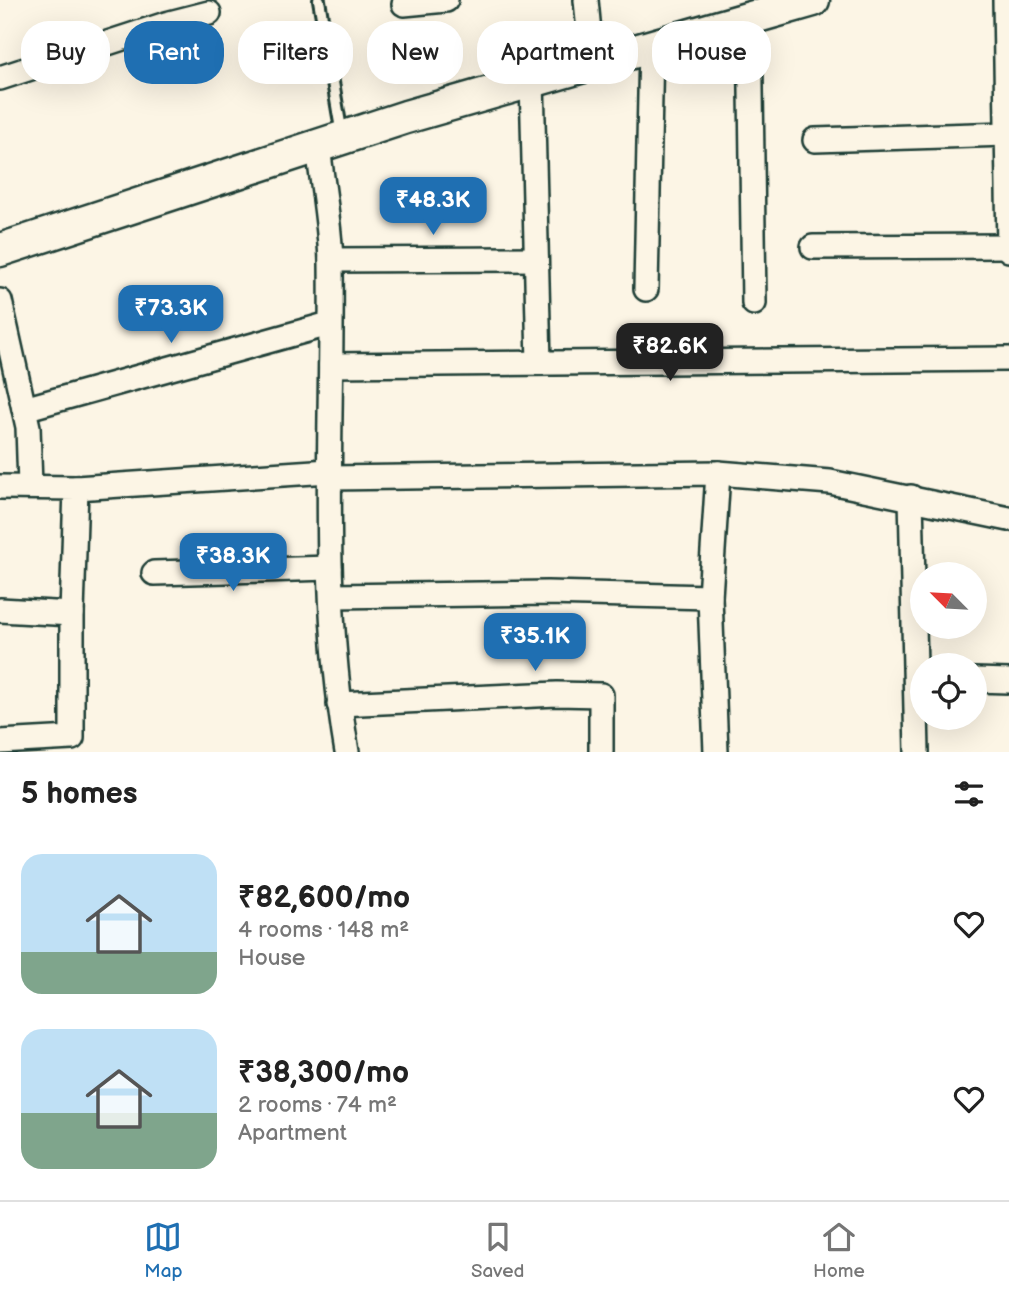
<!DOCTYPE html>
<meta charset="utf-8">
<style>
:root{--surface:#fff;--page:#f6f6f6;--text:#222;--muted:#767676;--line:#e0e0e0;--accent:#1f6fb2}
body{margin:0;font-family:"Balsamiq Sans",sans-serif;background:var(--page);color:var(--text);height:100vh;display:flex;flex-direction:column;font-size:26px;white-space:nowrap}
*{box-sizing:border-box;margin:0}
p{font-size:23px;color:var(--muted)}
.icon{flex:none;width:38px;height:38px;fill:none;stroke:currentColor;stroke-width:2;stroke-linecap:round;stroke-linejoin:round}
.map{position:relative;height:752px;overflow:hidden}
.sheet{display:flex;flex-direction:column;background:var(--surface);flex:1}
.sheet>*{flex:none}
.top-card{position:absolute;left:21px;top:21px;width:968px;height:63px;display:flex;gap:14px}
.needle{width:46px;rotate:294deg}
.buttons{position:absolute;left:910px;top:562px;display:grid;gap:14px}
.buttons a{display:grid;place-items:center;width:77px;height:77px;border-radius:50%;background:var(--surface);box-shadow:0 7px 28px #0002;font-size:35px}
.price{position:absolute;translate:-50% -60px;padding:0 16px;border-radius:14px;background:var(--accent);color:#fff;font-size:23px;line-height:46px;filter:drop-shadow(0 2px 4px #0008)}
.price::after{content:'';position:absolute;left:50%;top:42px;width:21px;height:16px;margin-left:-10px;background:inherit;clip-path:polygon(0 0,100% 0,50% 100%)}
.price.on{background:#222;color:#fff}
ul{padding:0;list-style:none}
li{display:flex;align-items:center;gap:21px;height:175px;padding:0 21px}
li span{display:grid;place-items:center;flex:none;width:196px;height:140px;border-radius:21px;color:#555}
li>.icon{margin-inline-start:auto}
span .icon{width:84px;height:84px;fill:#fffc;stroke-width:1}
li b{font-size:30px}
h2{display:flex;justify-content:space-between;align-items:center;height:84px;padding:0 21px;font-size:30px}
.chip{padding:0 24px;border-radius:28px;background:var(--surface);box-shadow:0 7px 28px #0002;font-size:24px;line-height:63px}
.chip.on{background:var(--accent);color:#fff}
.tab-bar{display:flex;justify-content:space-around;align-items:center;height:98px;border-top:2px solid var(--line);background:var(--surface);font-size:19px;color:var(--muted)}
.tab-bar a{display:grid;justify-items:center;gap:4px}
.tab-bar .on{color:var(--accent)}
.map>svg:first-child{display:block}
</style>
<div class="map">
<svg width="1009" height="752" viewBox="0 0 1009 752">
<rect width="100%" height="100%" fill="#fcf5e5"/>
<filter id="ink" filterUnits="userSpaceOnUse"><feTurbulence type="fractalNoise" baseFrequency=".0143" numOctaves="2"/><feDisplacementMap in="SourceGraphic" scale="14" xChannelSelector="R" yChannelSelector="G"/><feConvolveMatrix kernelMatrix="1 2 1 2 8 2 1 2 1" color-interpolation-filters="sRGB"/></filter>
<g filter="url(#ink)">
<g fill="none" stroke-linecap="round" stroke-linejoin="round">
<defs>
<path id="lane" d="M319 0 342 135"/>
<g id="street">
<path d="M586 0 592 63"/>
<path d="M1005 0 1009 250"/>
<path d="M404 4 446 0"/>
<path d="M750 18 754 303"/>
<path d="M0 78 166 24 209 13"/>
<path d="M532 80 539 363"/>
<path d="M815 140 1007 134"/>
<path d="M318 145C322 184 330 224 331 262 333 425 319 591 347 752"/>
<path d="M813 247 1009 246"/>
<path d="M331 260 536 259"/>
<path d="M646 289 651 46"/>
<path d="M0 301 28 427 30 486"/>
<path d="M331 365 1009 359"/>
<path d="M24 409 329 324"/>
<path d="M330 478 718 473 830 482 1009 519"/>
<path d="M0 487 76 488 72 614 0 610"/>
<path d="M76 488 329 471"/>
<path d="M911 497 917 752"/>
<path d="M154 573 330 568"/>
<path d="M332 596 547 593 710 597"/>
<path d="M975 680 1009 681"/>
<path d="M339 704 557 694 601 695V752"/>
<path d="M0 742 72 738V614"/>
<path d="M716 752 710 597 718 473"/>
</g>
<path id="secondary" d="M0 250 406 117 813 0"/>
</defs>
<!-- lane casing -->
<use href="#lane" stroke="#1f3d34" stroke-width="16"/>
<!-- street casing -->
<use href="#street" stroke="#1f3d34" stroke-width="28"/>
<!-- secondary casing -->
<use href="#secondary" stroke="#1f3d34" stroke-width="37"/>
<!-- lane -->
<use href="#lane" stroke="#fcf5e5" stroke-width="10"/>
<!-- street -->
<use href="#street" stroke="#fcf5e5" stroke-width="23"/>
<!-- secondary -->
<use href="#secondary" stroke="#fcf5e5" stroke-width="32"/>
</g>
</g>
</svg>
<div class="buttons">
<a><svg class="needle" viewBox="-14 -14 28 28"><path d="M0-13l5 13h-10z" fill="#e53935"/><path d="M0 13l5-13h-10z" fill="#767676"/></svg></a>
<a><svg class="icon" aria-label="locate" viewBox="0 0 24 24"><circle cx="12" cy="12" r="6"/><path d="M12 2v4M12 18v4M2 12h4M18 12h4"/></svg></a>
</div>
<b class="price" style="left:433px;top:237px">₹48.3K</b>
<b class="price" style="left:171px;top:345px">₹73.3K</b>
<b class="price on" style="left:670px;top:383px">₹82.6K</b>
<b class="price" style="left:233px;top:593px">₹38.3K</b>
<b class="price" style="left:535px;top:673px">₹35.1K</b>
<div class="top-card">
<a class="chip">Buy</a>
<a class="chip on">Rent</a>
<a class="chip">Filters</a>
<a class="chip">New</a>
<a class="chip">Apartment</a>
<a class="chip">House</a>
</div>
</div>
<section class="sheet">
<h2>5 homes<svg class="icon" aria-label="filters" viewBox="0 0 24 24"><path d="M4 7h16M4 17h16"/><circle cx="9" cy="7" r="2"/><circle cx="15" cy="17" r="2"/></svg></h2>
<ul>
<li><span style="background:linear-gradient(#bfe0f5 70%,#7fa58c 0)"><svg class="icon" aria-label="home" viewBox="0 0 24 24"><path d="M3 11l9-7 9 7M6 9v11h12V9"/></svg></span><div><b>₹82,600/mo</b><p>4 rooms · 148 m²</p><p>House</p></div><svg class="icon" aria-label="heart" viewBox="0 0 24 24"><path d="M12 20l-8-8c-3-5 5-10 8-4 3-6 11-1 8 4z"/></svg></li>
<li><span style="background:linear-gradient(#bfe0f5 60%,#7fa58c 0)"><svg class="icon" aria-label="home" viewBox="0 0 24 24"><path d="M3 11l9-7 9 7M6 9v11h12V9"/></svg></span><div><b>₹38,300/mo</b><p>2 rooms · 74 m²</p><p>Apartment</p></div><svg class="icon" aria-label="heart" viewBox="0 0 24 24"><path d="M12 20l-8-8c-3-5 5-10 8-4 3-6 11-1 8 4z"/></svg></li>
</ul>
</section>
<nav class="tab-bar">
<a class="on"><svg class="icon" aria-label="map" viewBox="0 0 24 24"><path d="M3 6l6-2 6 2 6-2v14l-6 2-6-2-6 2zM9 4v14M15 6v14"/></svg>Map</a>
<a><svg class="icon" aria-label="saved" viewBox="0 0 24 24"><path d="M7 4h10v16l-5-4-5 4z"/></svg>Saved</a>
<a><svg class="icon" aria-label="home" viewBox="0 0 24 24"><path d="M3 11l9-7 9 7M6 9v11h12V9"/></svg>Home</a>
</nav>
